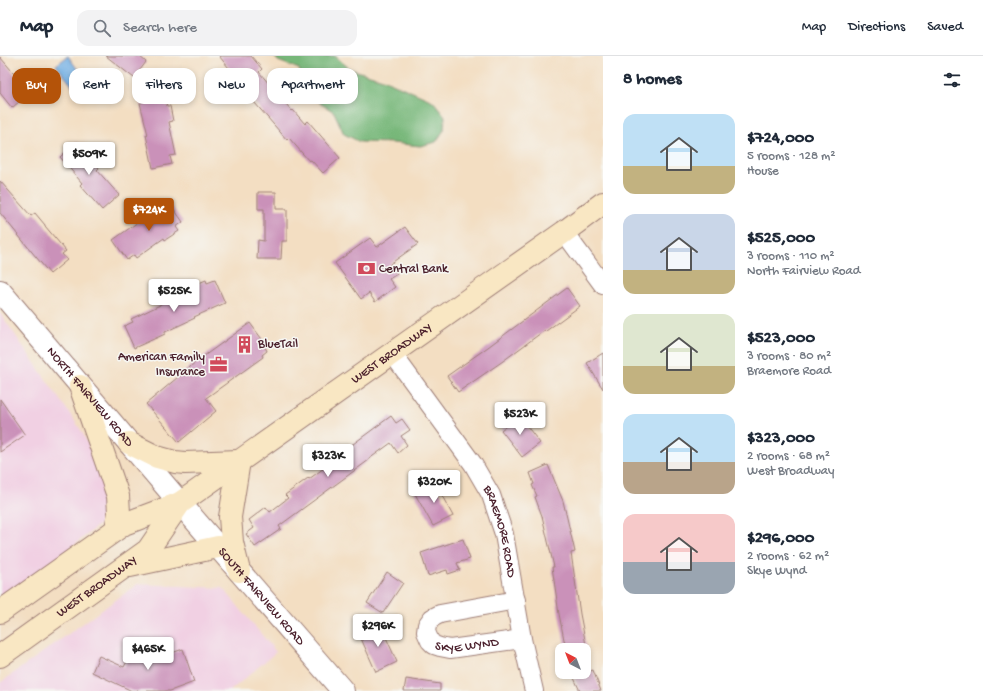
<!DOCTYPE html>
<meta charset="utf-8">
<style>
:root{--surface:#fff;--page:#f2f2f3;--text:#1f2937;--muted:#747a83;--line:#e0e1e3;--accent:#b45309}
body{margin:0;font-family:"Gochi Hand",sans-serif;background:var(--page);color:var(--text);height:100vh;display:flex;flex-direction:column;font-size:15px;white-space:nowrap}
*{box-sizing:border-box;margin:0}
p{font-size:13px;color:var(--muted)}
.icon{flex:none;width:22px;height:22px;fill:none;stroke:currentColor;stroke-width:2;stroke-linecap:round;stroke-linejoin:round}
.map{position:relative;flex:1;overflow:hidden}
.drawer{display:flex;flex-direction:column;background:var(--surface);width:380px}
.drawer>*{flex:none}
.top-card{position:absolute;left:12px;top:12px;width:380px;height:36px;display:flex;gap:8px}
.needle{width:26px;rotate:318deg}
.fabs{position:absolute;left:555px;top:587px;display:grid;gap:8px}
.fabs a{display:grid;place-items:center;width:36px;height:36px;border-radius:8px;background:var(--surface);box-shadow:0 2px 6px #0003;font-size:20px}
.price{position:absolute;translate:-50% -34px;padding:0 9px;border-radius:4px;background:#fff;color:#222;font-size:13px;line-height:26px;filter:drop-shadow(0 1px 2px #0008)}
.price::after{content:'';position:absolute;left:50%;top:24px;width:12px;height:9px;margin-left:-6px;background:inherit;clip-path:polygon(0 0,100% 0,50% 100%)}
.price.selected{background:var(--accent);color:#fff}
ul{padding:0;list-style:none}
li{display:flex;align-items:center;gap:12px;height:100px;padding:0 20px}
li span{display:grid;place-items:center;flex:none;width:112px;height:80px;border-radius:12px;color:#555}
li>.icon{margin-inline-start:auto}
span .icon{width:48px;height:48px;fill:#fffc;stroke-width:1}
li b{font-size:17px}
h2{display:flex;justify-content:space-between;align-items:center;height:48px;padding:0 20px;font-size:17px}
.pill{padding:0 14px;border-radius:12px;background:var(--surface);box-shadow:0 2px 6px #0003;font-size:14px;line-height:36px}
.pill.selected{background:var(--accent);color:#fff}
header{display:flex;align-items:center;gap:24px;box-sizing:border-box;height:56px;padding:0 20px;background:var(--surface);border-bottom:1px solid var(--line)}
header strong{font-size:19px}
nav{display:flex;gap:22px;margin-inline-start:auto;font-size:14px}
.search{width:280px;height:36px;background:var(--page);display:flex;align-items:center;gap:10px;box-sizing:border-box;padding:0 14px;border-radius:12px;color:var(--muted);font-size:15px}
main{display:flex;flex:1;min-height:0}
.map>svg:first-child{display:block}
</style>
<header>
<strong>Map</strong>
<div class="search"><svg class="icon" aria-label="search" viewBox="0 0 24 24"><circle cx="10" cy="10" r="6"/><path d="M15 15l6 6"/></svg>Search here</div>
<nav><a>Map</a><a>Directions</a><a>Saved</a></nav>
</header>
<main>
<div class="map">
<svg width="603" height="635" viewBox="0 0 603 635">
<rect width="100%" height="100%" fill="#f6f6f2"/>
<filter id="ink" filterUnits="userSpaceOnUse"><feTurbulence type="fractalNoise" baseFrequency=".025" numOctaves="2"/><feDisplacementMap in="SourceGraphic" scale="8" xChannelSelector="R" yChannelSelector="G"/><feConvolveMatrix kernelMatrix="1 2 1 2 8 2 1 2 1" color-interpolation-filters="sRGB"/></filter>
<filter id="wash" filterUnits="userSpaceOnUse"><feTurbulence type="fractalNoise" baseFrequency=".012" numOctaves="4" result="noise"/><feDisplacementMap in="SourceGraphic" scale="16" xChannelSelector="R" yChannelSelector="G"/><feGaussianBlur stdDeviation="0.9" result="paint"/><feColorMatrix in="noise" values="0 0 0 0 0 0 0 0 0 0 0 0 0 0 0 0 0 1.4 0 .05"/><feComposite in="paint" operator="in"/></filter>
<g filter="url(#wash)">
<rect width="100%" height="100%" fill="#f3dec2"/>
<!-- built -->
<g fill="#f1d0e3">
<path d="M0 257 81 374 107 426 111 453 101 467 0 550Z"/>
<path d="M138 528 223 532 276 596 230 635H0V627Z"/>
</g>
<!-- forest -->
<path fill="#77b779" stroke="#606b52" d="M274 0H335L350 13 383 23 433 45 445 60 444 74 436 86 420 90 393 87 360 86 344 78 334 56 309 40 299 13 278 5Z"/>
<!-- water -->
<path fill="#71aee3" stroke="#5e6687" d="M68 0 88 28 77 36 56 9Z"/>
<g id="blocks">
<!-- building -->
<g fill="#ca91b9">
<path d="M106 0H139L146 6 134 22Z"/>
<path d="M219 0H251L262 13 259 16 292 55 293 54 305 68 308 65 340 102 323 117 311 104 309 105 289 82 287 84 241 31 243 29Z"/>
<path d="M0 1 30 36 12 52 0 37Z"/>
<path d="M164 41 167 50H170L173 65 169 66 176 99 170 100 172 108 153 112 146 79H148L140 47Z"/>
<path d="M77 86 99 112 97 114 119 139 102 154 80 129 82 127 60 101Z"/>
<path d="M0 125 31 160 35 157 45 169V170L66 195 62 198 67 204 50 218 0 157Z"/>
<path d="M258 136H276V153H287V185H282L281 203H257L258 184 264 185V153H258Z"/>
<path d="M169 146 183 166 176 171 179 175 165 184 164 182 136 202 134 199 127 204 113 184 141 164 142 166Z"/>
<path d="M405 171 418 188 390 208 397 218 389 223 395 231 375 246 369 237 361 243 335 207 370 182 377 191Z"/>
<path d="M206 224 207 227 215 224 225 247 194 261 195 262 165 276V278L134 292 124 270 133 266 131 263 160 249V248L190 233 189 231Z"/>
<path d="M567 232 580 250 546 275 545 274 503 305 458 336 447 320 488 291Z"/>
<path d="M250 267 267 290 265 291 267 295 262 299 263 301 206 342 216 355 179 386 146 348 197 305Z"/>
<path d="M603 297V333L587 307Z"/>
<path d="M0 343 25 379 0 396Z"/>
<path d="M391 360 396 367 402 363 410 374 401 380 407 389 398 397 391 387 369 403V404L279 470 281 473 255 491 246 478 254 472 249 464 266 451 270 456 288 442 285 439 308 422 309 423 331 407 330 405Z"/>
<path d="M519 360 540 387 522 401 501 374Z"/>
<path d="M548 409 563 445 575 496 571 497 580 558 587 594H566L559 558 552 511H554L542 460 535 441 537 440 532 429 534 428 530 417Z"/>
<path d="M434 425 453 460 433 470 414 436Z"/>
<path d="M463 483 470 503 457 507 460 514 448 518 447 514 428 520 421 497Z"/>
<path d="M387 516 403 527 383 557 367 547Z"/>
<path d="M380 568 397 606 376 616 359 578Z"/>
<path d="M149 591H154L158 593 166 599 183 593 194 626 170 635H132L92 616 99 600 124 611 132 596 137 598 144 593Z"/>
<path d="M593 614 601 635H580L574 622Z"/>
<path d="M406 623 440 628V635H404Z"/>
</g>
</g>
</g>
<g filter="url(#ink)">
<use href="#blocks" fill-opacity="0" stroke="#9e7e76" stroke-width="1"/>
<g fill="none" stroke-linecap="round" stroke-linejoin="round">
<defs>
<g id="minor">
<path d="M564 176 603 229"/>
<path id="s1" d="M392 297 473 408 491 439 504 478 522 583 534 635"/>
<path id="s2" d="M516 544 440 558 432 562 427 569 426 576 430 585 434 589 440 591 450 593 522 583"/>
</g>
<g id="tertiary">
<path id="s3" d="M0 235 180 447 343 635"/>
</g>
<g id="secondary">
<path d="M80 330 118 440 119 457 116 473"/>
<path d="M129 387 157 401 175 406 185 407 239 405 230 461 232 486 239 515"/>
<path d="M130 510 218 491"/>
<path id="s4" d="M0 556 124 468 180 447 564 176 603 147"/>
<path id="s5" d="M0 600 148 494 180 447"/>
</g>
</defs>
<!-- minor casing -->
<use href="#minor" stroke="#9e7e76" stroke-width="20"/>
<!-- tertiary casing -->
<use href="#tertiary" stroke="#9e7e76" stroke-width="24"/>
<!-- secondary casing -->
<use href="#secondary" stroke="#9e7e76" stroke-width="24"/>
<!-- minor -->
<use href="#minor" stroke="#fff" stroke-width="18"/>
<!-- tertiary -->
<use href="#tertiary" stroke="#fff" stroke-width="22"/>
<!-- secondary -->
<use href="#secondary" stroke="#f9e7c3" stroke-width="22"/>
</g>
</g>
<!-- icons -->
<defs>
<symbol id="bank-bare" viewBox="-9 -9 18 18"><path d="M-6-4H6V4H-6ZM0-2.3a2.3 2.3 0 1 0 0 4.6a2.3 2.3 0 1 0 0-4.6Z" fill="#d1495b" stroke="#f6f6f2" stroke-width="2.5" paint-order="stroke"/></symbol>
<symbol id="building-bare" viewBox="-9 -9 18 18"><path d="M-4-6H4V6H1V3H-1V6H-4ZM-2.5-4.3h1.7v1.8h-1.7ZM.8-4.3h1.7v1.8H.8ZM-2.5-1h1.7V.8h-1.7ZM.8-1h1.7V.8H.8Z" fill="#d1495b" stroke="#f6f6f2" stroke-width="2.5" paint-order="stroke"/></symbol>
<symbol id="office-bare" viewBox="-9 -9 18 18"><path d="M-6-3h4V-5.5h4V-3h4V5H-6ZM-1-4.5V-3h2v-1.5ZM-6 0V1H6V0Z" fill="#d1495b" stroke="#f6f6f2" stroke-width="2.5" paint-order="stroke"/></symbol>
</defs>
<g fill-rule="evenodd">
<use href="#bank-bare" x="354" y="200" width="25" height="25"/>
<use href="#building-bare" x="232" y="276" width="25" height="25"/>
<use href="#office-bare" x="206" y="296" width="25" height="25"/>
</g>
<g text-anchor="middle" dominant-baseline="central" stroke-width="3" stroke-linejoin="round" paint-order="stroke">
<!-- poi labels -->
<g font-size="13" fill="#4a1f2b" stroke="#f6f6f2" text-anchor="start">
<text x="379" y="213">Central Bank</text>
<text x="258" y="288">BlueTail</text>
<text x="205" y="301" text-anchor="end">American Family<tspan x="205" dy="15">Insurance</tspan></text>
</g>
<!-- street labels -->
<g font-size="13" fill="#4a1f2b" stroke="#f6f6f2">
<text stroke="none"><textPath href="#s4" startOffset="471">WEST BROADWAY</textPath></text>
<text stroke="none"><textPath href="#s3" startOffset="139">NORTH FAIRVIEW ROAD</textPath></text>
<text stroke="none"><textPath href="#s1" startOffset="211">BRAEMORE ROAD</textPath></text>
<text stroke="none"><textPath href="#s5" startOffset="119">WEST BROADWAY</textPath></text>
<text stroke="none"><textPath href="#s3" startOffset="402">SOUTH FAIRVIEW ROAD</textPath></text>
<text stroke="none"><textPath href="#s2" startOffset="151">SKYE WYND</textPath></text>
</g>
</g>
</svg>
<div class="fabs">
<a><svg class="needle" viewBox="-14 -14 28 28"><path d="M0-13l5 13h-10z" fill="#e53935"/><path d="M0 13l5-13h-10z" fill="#747a83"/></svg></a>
</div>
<b class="price" style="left:89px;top:120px">$509K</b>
<b class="price selected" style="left:149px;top:176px">$724K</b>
<b class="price" style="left:174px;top:257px">$525K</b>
<b class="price" style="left:520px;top:380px">$523K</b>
<b class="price" style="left:328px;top:422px">$323K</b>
<b class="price" style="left:434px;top:448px">$320K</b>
<b class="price" style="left:378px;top:592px">$296K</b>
<b class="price" style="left:148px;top:615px">$465K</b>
<div class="top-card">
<a class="pill selected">Buy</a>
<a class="pill">Rent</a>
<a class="pill">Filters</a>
<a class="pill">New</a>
<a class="pill">Apartment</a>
</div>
</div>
<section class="drawer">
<h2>8 homes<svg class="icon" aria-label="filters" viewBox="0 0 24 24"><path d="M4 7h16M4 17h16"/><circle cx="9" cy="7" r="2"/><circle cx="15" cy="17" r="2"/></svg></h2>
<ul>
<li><span style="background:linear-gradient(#bfe0f5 65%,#c2b280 0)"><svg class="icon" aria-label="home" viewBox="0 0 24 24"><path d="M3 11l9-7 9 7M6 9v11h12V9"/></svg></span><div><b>$724,000</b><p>5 rooms · 128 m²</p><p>House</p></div></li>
<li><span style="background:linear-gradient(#c9d6e8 70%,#c2b280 0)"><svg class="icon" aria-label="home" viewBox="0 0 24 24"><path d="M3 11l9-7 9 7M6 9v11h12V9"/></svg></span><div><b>$525,000</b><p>3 rooms · 110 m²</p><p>North Fairview Road</p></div></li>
<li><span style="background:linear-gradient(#dfe7d0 65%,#c2b280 0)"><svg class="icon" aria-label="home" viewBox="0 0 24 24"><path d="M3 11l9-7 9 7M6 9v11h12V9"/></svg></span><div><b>$523,000</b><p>3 rooms · 80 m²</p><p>Braemore Road</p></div></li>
<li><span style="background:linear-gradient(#bfe0f5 60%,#b9a48a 0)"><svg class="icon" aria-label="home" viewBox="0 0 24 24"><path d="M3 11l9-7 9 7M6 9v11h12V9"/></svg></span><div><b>$323,000</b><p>2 rooms · 68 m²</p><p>West Broadway</p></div></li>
<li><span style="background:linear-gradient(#f6c9c9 60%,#9aa5b1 0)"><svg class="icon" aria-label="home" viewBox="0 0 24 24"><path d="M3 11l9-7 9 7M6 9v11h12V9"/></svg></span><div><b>$296,000</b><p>2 rooms · 62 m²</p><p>Skye Wynd</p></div></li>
</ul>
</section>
</main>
